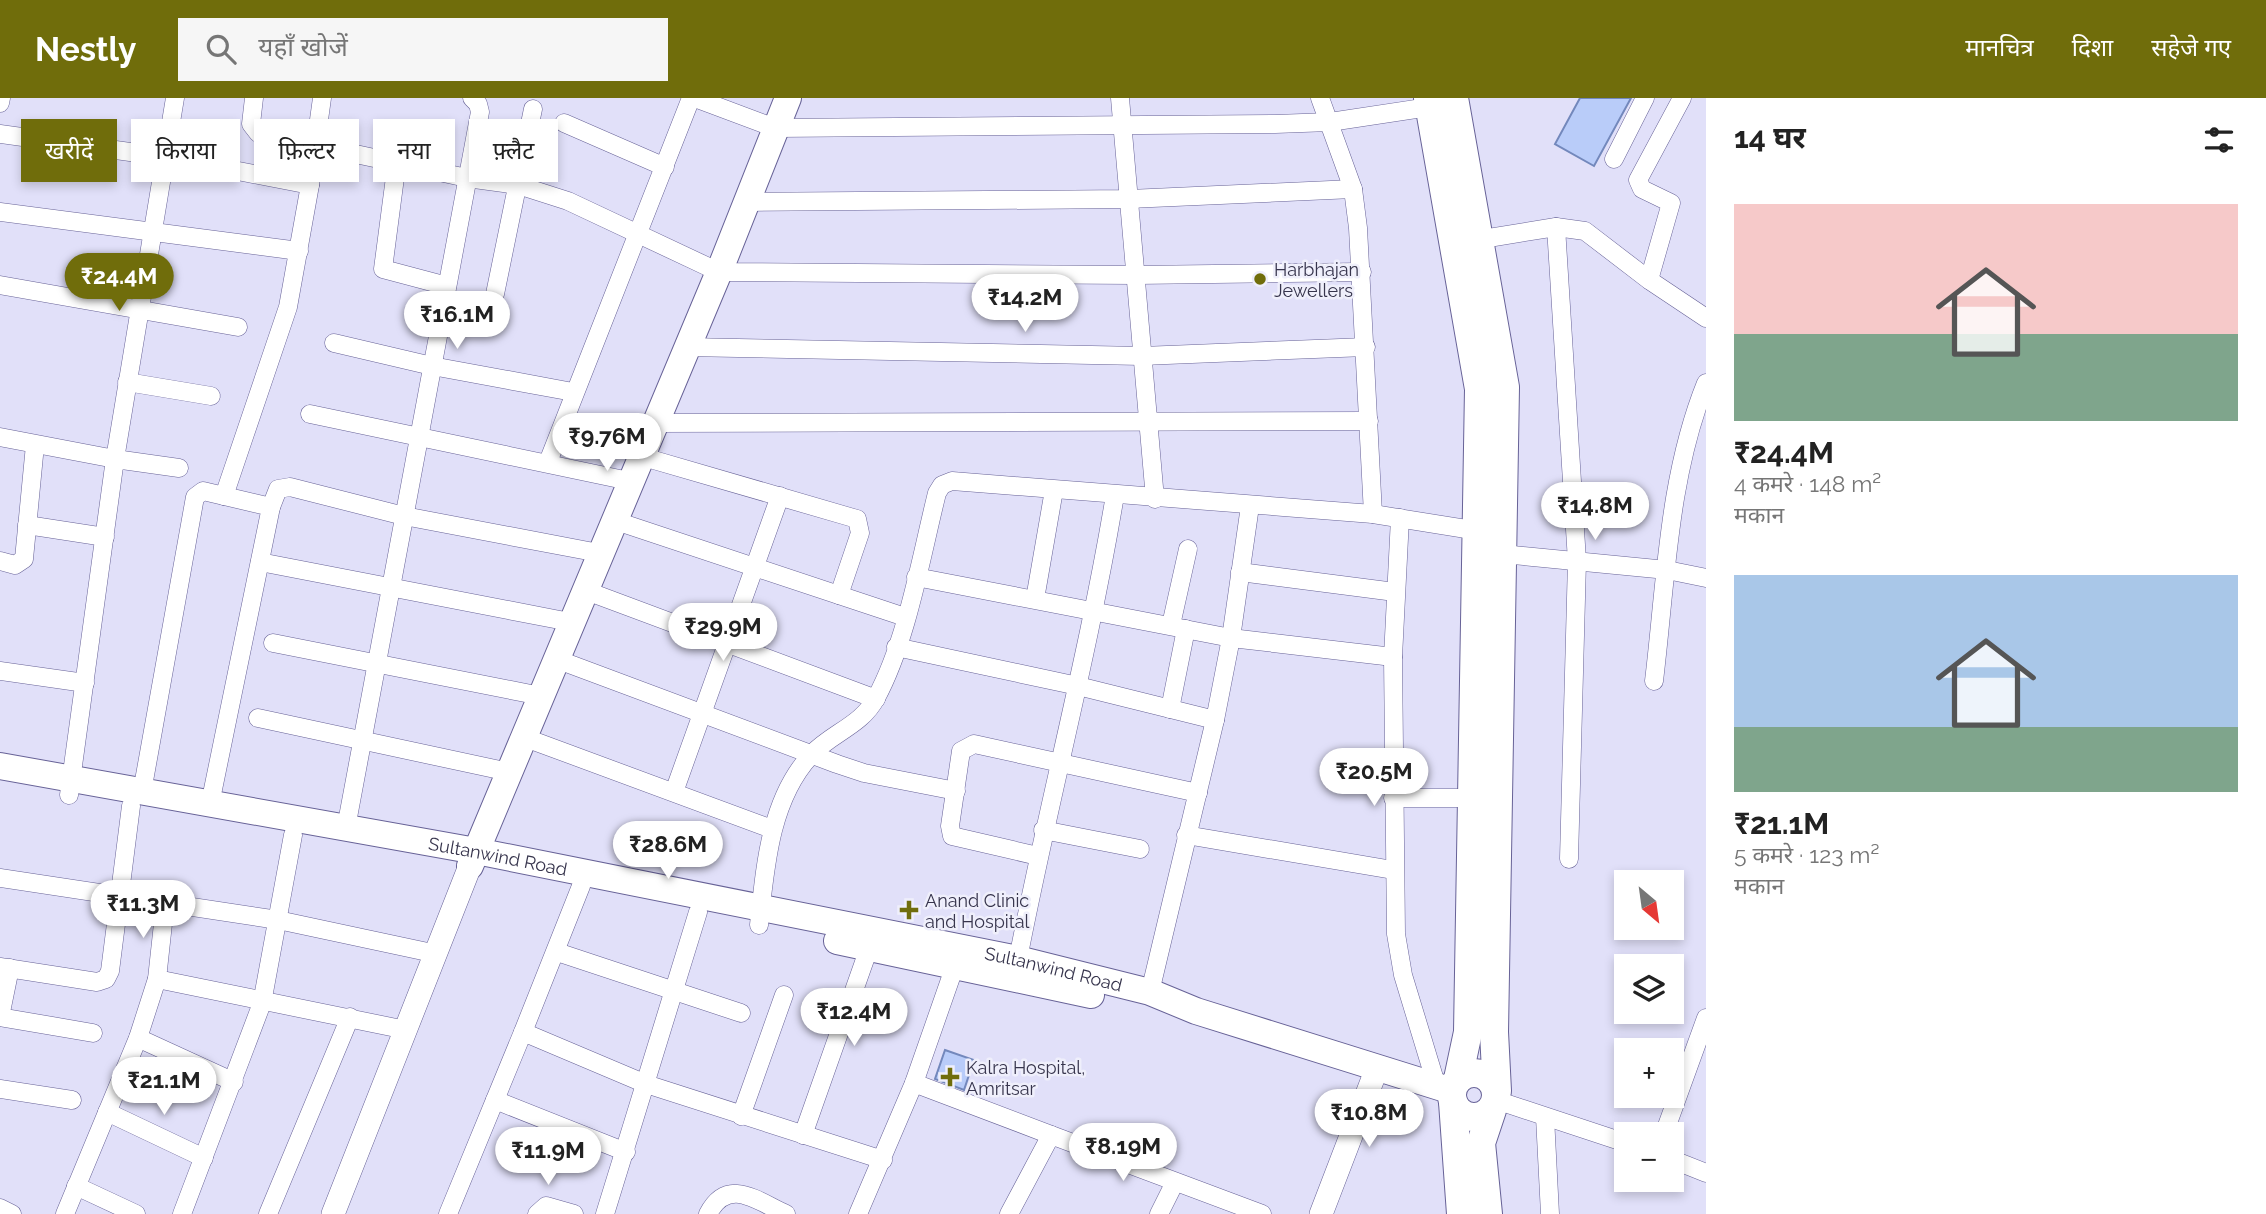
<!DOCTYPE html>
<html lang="hi">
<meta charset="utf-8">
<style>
:root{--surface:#fff;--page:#f6f6f6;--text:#222;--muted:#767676;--accent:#706d0b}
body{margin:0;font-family:Raleway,"Noto Sans Devanagari",sans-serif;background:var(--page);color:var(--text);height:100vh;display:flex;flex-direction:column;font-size:26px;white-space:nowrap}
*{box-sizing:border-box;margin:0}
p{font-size:23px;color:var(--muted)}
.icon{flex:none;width:38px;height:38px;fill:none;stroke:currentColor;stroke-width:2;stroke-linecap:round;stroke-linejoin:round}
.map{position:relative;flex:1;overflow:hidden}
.panel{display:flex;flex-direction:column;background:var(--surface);width:560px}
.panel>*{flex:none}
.guide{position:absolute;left:21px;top:21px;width:665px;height:63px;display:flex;gap:14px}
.needle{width:46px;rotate:151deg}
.buttons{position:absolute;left:1614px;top:772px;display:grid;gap:14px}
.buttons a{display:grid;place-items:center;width:70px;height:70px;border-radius:0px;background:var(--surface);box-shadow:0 4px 10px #0003;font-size:35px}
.price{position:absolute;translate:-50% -60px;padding:0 16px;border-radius:24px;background:#fff;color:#222;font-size:23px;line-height:46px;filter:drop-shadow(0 2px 4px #0008)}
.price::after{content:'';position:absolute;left:50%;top:42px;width:21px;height:16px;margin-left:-10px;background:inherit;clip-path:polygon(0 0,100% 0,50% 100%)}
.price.selected{background:var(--accent);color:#fff}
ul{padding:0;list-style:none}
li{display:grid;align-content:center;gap:14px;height:371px;padding:0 28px}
li span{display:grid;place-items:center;height:217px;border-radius:0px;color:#555}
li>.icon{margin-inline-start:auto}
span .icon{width:126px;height:126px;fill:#fffc;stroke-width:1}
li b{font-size:30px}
h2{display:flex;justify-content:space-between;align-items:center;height:84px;padding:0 28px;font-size:30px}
.chip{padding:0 24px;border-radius:0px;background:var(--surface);box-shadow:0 4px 10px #0003;font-size:24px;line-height:63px}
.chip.selected{background:var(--accent);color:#fff}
header{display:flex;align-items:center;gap:42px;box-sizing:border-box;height:98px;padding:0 35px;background:var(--accent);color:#fff}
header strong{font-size:33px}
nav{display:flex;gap:38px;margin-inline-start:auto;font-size:24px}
.search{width:490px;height:63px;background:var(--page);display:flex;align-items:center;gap:18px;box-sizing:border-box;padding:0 24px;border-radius:0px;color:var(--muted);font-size:26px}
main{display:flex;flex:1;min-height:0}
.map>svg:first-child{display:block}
</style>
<header>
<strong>Nestly</strong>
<div class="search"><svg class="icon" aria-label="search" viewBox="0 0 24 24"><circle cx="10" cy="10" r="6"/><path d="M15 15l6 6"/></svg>यहाँ खोजें</div>
<nav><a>मानचित्र</a><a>दिशा</a><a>सहेजे गए</a></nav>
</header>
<main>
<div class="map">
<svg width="1706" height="1116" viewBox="0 0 1706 1116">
<rect width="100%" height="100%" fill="#e1e0f9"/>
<!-- building -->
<g fill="#b9ccf9" stroke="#7388bc" stroke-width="2">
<path d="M1580 0H1631L1594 68 1555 46Z"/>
<path d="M945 952 974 962 964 992 935 981Z"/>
</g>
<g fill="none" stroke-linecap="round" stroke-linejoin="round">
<defs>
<g id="minor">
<path d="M254 0 251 26 258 35 467 80 518 87 568 103 719 174 1136 177 1362 174"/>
<path d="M695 0 775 30 1275 26 1330 24 1429 9"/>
<path d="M1120 0 1155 401"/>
<path d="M1320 0 1353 91 1358 130 1373 416"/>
<path d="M0 5 1 0"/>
<path d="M564 25 665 69"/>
<path d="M0 36 166 59 310 87"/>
<path d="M1614 61 1645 0"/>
<path d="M397 64 383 171 447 188"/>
<path d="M745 104 1129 101 1353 91"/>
<path d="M0 114 299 153"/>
<path d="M1556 129 1577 463 1569 761"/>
<path d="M1470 143 1556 129 1585 133 1649 182 1706 220"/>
<path d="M1649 182 1671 105 1642 91 1638 82 1682 0"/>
<path d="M0 187 238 229"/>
<path d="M495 196 533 11"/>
<path d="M334 245 432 268 573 294"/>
<path d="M685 249 1142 258 1366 249"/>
<path d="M127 284 211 298"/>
<path d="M310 316 629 383"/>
<path d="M653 325 1369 323"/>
<path d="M0 339 115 361 175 0"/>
<path d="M640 358 857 421 860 435 839 497"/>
<path d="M548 364 691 0"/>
<path d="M224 398 288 209 310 87 322 0"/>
<path d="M271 409 278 391 290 389 404 418 599 455"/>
<path d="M1400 420 1393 559 1396 836 1403 877 1437 989"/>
<path d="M613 422 905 519"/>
<path d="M27 427 105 439"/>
<path d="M1502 456 1667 472 1706 480"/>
<path d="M0 463 15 467 24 461 35 347"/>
<path d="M260 464 570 524"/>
<path d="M1240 474 1395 494"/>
<path d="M916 479 1231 540 1393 559"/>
<path d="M584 492 876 601"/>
<path d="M1035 501 1054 392"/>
<path d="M1171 527 1188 451"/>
<path d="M273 545 541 598"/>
<path d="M896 549 1078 588 1215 622"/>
<path d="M556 561 837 666 864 675 956 693"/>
<path d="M0 573 85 585"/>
<path d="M1654 583C1666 484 1668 379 1706 285"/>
<path d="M1170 611 1186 531"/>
<path d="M258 620 509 674"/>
<path d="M523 639 772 731"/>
<path d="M142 694 195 399 203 393 271 409 210 706"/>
<path d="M674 694 780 398"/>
<path d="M69 697 115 361 179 370"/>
<path d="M1393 700H1472"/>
<path d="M346 730 480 14 478 6 472 0"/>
<path d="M1043 732 1140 751"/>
<path d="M1186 737 1393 772"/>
<path d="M1038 758 952 738 950 728 961 653 974 646 1198 695"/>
<path d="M0 780 278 822 437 856"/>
<path d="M759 827C765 769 770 700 812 656 832 635 862 627 876 600 907 543 921 459 937 395L942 387 952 383 1373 416 1485 434"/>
<path d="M557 854 741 915"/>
<path d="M1018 861C1048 706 1089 554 1115 397"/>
<path d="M0 869 97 884 106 881 110 873 131 708"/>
<path d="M157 881 165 807"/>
<path d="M1150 894 1215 622 1231 540 1250 408"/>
<path d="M0 919 93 935"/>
<path d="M0 919 10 870"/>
<path d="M523 934 581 788"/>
<path d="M138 940 234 984"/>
<path d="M914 985 1051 1037"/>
<path d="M0 991 72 1002"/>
<path d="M495 1002 626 1054"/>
<path d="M1496 1002 1626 1045"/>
<path d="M107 1014 204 1060"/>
<path d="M741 1018 784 897"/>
<path d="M1545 1019 1550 1116"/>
<path d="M1664 1036 1706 920"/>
<path d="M803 1037 869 850"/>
<path d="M1671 1061 1706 1075"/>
<path d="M76 1088 136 1116"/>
<path d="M0 1110 12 1116"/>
<path d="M65 1116 138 940 157 881 406 932"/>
<path d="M182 1116 262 905 293 737"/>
<path d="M268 1116 350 919"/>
<path d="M448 1116 523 934 646 986 883 1062"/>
<path d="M537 1116 546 1108 574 1116"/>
<path d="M605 1116 698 814"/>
<path d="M708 1116C728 1078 757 1103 786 1116"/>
<path d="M858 1116 914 985 958 859"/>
<path d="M1009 1116 1051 1037 1262 1116"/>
<path d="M1159 1116 1175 1084"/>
</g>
<g id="tertiary">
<path d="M333 1116 470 768"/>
<path d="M1321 1116 1377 970"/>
</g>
<g id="secondary">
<path id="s1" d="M0 668 476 753 1018 861 1150 894 1196 913 1452 993"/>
<path d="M470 768 719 174 788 0"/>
<path d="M837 843 1091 897"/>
</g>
<g id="primary">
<path d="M1428 0 1479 291 1468 934 1458 981"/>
<path d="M1454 0 1505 289 1494 934 1497 993"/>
<circle cx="1474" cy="997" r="22"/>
<path d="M1453 1004 1461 1116"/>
<path d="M1488 1116 1481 1045 1492 1012"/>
</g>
</defs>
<!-- minor casing -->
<use href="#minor" stroke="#676297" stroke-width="19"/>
<!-- tertiary casing -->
<use href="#tertiary" stroke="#676297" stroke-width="24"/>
<!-- secondary casing -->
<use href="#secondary" stroke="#676297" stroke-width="28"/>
<!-- primary casing -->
<use href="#primary" stroke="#676297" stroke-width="30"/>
<!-- minor -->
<use href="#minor" stroke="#fff" stroke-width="18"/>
<!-- tertiary -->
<use href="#tertiary" stroke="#fff" stroke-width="23"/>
<!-- secondary -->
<use href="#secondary" stroke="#fff" stroke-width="26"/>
<!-- primary -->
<use href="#primary" stroke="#fff" stroke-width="28"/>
</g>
<!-- markers -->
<g fill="#706d0b" stroke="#efeffb" stroke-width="2.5">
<circle cx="1260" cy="181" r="7"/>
<path d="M905.5 801.5h7v7h7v7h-7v7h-7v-7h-7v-7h7z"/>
<path d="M946.5 968.5h7v7h7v7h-7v7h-7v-7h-7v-7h7z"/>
</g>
<g text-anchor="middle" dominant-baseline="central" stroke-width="5" stroke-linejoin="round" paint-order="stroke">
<!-- poi labels -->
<g font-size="18" fill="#37354d" stroke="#efeffb" text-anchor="start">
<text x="1274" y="171">Harbhajan<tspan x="1274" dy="21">Jewellers</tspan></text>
<text x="925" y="802">Anand Clinic<tspan x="925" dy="21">and Hospital</tspan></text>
<text x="966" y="969">Kalra Hospital,<tspan x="966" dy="21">Amritsar</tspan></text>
</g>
<!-- street labels -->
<g font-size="18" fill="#37354d" stroke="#efeffb">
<text stroke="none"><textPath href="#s1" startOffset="506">Sultanwind Road</textPath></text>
<text stroke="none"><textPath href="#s1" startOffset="1073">Sultanwind Road</textPath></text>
</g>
</g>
</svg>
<div class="buttons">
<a><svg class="needle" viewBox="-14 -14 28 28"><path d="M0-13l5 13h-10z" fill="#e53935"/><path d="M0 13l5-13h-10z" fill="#767676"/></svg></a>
<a><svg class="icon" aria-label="layers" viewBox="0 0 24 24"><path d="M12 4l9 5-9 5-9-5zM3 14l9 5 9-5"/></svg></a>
<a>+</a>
<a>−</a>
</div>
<b class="price selected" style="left:119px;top:215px">₹24.4M</b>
<b class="price" style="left:1025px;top:236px">₹14.2M</b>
<b class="price" style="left:457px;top:253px">₹16.1M</b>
<b class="price" style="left:607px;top:375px">₹9.76M</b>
<b class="price" style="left:1595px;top:444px">₹14.8M</b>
<b class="price" style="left:723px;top:565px">₹29.9M</b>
<b class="price" style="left:1374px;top:710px">₹20.5M</b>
<b class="price" style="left:668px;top:783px">₹28.6M</b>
<b class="price" style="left:143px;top:842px">₹11.3M</b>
<b class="price" style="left:854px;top:950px">₹12.4M</b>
<b class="price" style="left:164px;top:1019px">₹21.1M</b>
<b class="price" style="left:1369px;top:1051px">₹10.8M</b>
<b class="price" style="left:1123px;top:1085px">₹8.19M</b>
<b class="price" style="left:548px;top:1089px">₹11.9M</b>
<div class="guide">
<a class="chip selected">खरीदें</a>
<a class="chip">किराया</a>
<a class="chip">फ़िल्टर</a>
<a class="chip">नया</a>
<a class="chip">फ़्लैट</a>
</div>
</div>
<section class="panel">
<h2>14 घर<svg class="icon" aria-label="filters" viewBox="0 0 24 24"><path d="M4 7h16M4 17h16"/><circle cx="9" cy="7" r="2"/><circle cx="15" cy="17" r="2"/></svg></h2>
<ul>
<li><span style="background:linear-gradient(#f6c9c9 60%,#7fa58c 0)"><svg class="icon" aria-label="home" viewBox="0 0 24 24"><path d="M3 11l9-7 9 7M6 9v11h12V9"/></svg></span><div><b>₹24.4M</b><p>4 कमरे · 148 m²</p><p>मकान</p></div></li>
<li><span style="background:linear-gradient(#a9c7e8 70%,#7fa58c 0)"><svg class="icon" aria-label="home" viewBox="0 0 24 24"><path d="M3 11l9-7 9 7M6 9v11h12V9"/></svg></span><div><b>₹21.1M</b><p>5 कमरे · 123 m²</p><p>मकान</p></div></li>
</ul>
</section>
</main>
